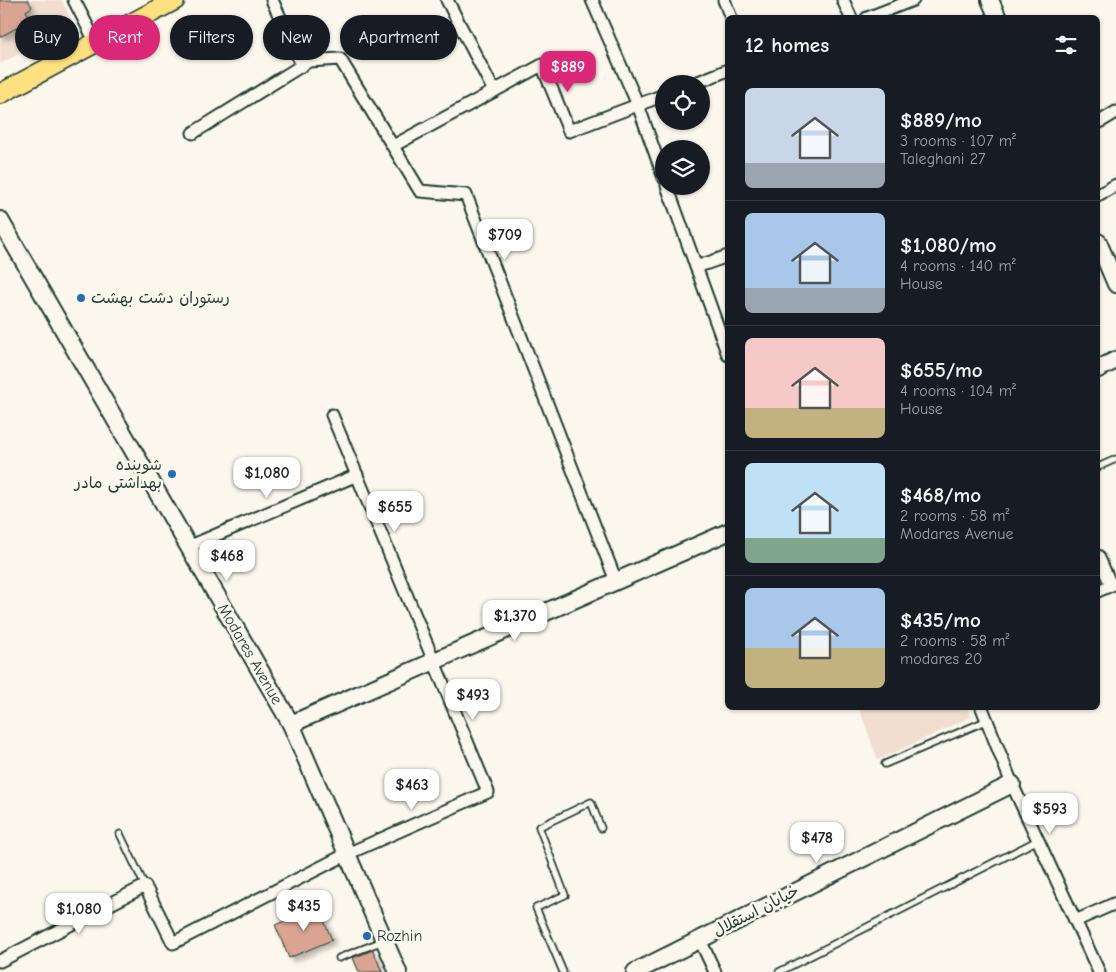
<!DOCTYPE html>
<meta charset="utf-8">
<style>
:root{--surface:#171b24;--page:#242831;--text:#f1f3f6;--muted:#9ea1a6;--line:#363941;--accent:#db2777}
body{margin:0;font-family:"Comic Neue","Playpen Sans Arabic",sans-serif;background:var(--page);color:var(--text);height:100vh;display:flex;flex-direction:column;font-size:19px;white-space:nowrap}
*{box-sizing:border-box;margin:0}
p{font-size:16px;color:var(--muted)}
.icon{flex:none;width:28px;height:28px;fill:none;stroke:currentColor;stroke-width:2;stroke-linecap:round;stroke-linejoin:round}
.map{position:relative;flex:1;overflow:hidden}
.drawer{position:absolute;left:725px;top:15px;width:375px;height:695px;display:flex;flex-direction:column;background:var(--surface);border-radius:8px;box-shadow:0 1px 4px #0004}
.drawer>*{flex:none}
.hud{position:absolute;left:15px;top:15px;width:475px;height:45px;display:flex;gap:10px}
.tools{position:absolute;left:655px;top:75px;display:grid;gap:10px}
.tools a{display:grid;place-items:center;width:55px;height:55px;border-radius:50%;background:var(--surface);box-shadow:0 1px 4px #0004;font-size:25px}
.price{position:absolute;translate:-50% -42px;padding:0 11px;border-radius:10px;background:#fff;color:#222;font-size:16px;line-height:32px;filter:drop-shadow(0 1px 2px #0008)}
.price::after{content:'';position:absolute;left:50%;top:30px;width:15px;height:11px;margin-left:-8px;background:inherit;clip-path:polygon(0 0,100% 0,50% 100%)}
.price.selected{background:var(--accent);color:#fff}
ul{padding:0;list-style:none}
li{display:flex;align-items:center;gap:15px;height:125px;padding:0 20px}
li+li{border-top:1px solid var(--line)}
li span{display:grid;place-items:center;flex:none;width:140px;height:100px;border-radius:8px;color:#555}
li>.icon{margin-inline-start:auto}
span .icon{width:60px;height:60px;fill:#fffc;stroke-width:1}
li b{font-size:21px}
h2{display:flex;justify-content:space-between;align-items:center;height:60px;padding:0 20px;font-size:21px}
.chip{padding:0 18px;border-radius:22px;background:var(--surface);box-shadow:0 1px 4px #0004;font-size:18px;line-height:45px}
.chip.selected{background:var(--accent);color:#fff}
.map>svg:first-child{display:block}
</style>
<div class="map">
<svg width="1116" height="972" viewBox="0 0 1116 972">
<defs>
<filter id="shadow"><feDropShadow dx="4" dy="4" stdDeviation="2.5" flood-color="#0004"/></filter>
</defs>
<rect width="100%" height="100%" fill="#fbf7ec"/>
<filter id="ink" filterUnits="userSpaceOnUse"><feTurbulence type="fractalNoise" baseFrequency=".02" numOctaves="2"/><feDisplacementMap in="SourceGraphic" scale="10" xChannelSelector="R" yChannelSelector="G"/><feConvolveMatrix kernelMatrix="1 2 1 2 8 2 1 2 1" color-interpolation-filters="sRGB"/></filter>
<g filter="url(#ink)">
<!-- built -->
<g fill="#f1ded1">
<path d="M0 0H61L74 24 0 64Z"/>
<path d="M859 708H967L971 717 878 760Z"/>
</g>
<!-- building -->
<g fill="#daa392" stroke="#1f3d34" filter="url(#shadow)">
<path d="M0 0H28L32 7 26 11 31 20 0 37Z"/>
<path d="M318 906 332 940 289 958 275 925Z"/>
<path d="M373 950 382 972H359L353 958Z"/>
</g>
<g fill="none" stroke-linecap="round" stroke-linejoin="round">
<defs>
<g id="lane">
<path d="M1098 467 1116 459"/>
<path d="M885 764 988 720"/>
<path d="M120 834 145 886"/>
<path d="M339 958 383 941"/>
<path d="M563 972 536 908 565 895 539 827 591 802 601 828"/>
<path d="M779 972 1038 840"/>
</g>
<g id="street">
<path d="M74 0 96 43"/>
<path d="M272 0 302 65"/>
<path d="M447 0 494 91"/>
<path d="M592 0 638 105 664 178"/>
<path d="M724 0 731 18"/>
<path d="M843 0 851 18"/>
<path d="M867 18 913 0"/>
<path d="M693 84 728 70"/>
<path d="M1098 123 1116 112"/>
<path d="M193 133 309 61 340 59 420 191 466 195 616 581"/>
<path d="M393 146 542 65 569 131 664 95"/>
<path d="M667 186 728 355"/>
<path d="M1098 195 1116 185"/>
<path d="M696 267 728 256"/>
<path d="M188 547 357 475"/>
<path d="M1098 556 1111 585"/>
<path d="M1098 591 1116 583"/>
<path d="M982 708 1012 784 1099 972"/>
<path d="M1075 921 1116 903"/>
<path d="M700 940 715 972"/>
<path d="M0 961 145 886 173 943 347 854 488 792 332 415"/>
</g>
<g id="secondary">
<path d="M990 0 998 18"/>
<path d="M0 220 291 724 398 972"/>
<path d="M1098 242 1116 284"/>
<path d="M1098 369 1116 360"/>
<path d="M291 724 728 532"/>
<path d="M635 972 1012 784"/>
</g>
<path id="primary" d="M0 94 175 0"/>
</defs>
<!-- lane casing -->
<use href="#lane" stroke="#1f3d34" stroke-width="9"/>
<!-- street casing -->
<use href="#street" stroke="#1f3d34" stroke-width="15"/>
<!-- secondary casing -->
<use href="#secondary" stroke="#1f3d34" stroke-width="20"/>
<!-- primary casing -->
<use href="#primary" stroke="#1f3d34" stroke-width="22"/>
<!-- lane -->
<use href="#lane" stroke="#fbf7ec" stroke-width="5.5"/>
<!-- street -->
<use href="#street" stroke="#fbf7ec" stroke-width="11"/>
<!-- secondary -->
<use href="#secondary" stroke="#fbf7ec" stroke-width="16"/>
<!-- primary -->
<use href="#primary" stroke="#fde080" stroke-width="19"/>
</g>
</g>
<!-- markers -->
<g fill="#1f6fb2" stroke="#fbf7ec" stroke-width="2">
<circle cx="81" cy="298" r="5"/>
<circle cx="172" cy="474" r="5"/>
<circle cx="367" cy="936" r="5"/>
</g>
<g text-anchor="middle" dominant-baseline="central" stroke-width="5" stroke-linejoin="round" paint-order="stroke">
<!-- poi labels -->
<g font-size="16" fill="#1f3d34" stroke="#fbf7ec" text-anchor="start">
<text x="91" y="298">رستوران دشت بهشت</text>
<text x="162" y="465" text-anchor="end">شوینده<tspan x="162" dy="18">بهداشتی مادر</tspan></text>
<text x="377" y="936">Rozhin</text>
</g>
<!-- street labels -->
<g font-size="16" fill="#1f3d34" stroke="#fbf7ec">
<text transform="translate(250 654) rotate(60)">Modares Avenue</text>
<text transform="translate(756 911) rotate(-27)">خیابان استقلال</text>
</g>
</g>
</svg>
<div class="tools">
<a><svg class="icon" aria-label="locate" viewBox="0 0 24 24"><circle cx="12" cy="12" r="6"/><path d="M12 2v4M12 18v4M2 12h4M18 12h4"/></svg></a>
<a><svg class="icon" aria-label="layers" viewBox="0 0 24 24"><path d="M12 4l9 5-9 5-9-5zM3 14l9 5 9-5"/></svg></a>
</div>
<b class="price selected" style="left:568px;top:93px">$889</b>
<b class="price" style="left:505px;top:261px">$709</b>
<b class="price" style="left:267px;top:499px">$1,080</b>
<b class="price" style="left:395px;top:533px">$655</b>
<b class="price" style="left:227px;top:582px">$468</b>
<b class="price" style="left:515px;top:642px">$1,370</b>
<b class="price" style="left:473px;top:721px">$493</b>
<b class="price" style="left:412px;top:811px">$463</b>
<b class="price" style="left:1050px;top:835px">$593</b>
<b class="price" style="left:817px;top:864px">$478</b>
<b class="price" style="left:304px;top:932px">$435</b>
<b class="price" style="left:79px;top:935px">$1,080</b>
<div class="hud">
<a class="chip">Buy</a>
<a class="chip selected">Rent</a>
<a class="chip">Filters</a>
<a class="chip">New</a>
<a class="chip">Apartment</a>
</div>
<section class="drawer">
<h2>12 homes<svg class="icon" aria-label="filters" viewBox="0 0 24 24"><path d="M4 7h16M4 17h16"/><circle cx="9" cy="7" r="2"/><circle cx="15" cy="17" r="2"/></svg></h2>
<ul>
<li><span style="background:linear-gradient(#c9d6e8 75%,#9aa5b1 0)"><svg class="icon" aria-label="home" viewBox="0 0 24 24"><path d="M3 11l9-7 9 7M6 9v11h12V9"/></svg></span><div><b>$889/mo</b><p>3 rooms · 107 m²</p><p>Taleghani 27</p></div></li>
<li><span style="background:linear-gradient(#a9c7e8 75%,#9aa5b1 0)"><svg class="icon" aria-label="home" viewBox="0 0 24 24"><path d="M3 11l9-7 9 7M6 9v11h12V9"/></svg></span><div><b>$1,080/mo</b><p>4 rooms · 140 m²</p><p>House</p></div></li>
<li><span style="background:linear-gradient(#f6c9c9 70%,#c2b280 0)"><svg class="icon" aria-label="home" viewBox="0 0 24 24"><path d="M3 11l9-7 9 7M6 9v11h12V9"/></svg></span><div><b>$655/mo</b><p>4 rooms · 104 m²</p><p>House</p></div></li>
<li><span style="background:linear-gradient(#bfe0f5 75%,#7fa58c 0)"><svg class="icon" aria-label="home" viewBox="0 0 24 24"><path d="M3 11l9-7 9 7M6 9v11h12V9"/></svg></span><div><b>$468/mo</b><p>2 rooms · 58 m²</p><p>Modares Avenue</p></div></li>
<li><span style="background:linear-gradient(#a9c7e8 60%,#c2b280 0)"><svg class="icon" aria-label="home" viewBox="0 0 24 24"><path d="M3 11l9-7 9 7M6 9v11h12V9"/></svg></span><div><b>$435/mo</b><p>2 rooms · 58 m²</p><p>modares 20</p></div></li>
</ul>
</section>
</div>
